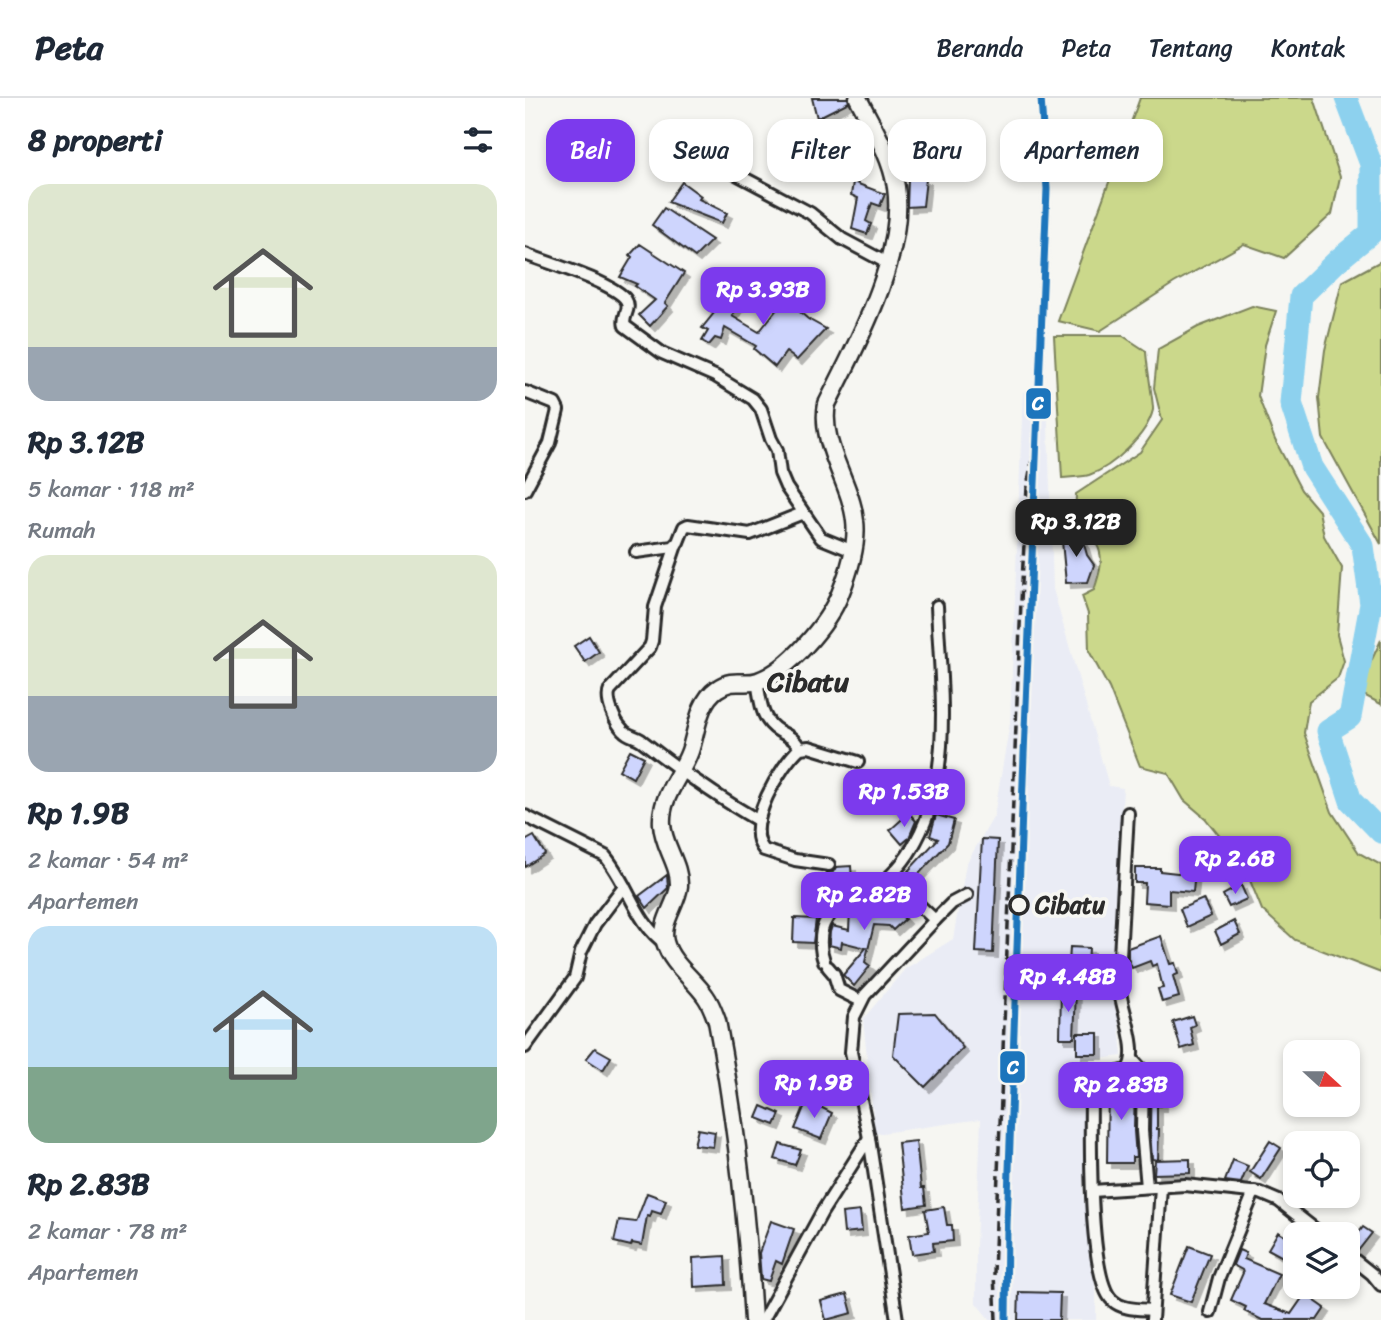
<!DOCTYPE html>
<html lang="id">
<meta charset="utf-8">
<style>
:root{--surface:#fff;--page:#f2f2f3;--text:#1f2937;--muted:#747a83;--line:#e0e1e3;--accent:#7c3aed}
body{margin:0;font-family:Sriracha,sans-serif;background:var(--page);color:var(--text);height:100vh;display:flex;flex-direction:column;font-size:26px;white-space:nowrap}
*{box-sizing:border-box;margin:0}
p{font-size:23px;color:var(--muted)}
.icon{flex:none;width:38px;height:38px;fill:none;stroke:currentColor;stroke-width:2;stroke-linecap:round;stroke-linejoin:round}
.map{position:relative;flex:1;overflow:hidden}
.sheet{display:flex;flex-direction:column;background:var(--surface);width:525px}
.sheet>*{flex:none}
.hud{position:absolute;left:21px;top:21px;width:665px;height:63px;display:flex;gap:14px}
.needle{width:46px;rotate:111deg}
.buttons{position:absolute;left:758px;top:942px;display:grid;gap:14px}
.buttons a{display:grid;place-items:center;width:77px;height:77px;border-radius:14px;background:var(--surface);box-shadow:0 4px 10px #0003;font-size:35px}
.price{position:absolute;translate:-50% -60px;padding:0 16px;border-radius:14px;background:var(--accent);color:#fff;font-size:23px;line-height:46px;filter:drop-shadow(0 2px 4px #0008)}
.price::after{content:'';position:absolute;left:50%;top:42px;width:21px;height:16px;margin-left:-10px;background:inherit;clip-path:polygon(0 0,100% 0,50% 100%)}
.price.active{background:#222;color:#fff}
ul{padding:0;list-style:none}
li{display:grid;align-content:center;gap:14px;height:371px;padding:0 28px}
li span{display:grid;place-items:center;height:217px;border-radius:21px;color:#555}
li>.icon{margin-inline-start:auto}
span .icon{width:126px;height:126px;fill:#fffc;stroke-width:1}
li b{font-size:30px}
h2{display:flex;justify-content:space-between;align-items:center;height:84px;padding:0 28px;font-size:30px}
.pill{padding:0 24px;border-radius:21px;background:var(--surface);box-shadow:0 4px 10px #0003;font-size:24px;line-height:63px}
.pill.active{background:var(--accent);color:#fff}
header{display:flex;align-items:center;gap:42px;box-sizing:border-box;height:98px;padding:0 35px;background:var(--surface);border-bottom:2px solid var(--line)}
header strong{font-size:33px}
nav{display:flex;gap:38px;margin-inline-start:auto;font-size:24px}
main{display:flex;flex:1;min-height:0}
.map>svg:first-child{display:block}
</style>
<header>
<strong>Peta</strong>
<nav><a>Beranda</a><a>Peta</a><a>Tentang</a><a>Kontak</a></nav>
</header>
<main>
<section class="sheet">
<h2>8 properti<svg class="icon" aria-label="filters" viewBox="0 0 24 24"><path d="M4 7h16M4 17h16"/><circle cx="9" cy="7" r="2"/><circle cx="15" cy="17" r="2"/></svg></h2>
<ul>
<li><span style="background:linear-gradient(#dfe7d0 75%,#9aa5b1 0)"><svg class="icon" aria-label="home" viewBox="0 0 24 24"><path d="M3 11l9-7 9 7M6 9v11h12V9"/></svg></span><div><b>Rp 3.12B</b><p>5 kamar · 118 m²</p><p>Rumah</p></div></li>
<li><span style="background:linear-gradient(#dfe7d0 65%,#9aa5b1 0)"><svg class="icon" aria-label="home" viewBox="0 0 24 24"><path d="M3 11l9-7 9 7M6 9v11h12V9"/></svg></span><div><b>Rp 1.9B</b><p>2 kamar · 54 m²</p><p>Apartemen</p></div></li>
<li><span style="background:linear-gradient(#bfe0f5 65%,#7fa58c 0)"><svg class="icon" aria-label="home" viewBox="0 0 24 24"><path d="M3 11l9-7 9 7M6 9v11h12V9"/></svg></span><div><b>Rp 2.83B</b><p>2 kamar · 78 m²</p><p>Apartemen</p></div></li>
</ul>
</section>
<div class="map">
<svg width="856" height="1222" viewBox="0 0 856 1222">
<defs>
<filter id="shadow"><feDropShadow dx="5" dy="5" stdDeviation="0" flood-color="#0004"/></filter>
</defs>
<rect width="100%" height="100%" fill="#f6f6f2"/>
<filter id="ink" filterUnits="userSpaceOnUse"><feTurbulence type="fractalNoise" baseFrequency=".0143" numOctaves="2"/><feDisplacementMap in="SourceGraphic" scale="14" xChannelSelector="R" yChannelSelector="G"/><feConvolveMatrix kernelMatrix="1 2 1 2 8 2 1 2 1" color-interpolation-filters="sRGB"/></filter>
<g filter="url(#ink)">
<!-- built -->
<path fill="#eaecf5" d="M498 294H522L528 491 584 688 598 690 589 875 597 958 565 962 558 1093 571 1196V1222H465L451 1205V1149L456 1021 350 1036 338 921 380 871 428 841 441 766 469 718 485 625Z"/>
<!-- green -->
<g fill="#cbd88b" stroke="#7b825b" stroke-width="2">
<path d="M615 0H789L815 79 807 116 759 160 719 146 649 185 575 233 533 223Z"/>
<path d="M856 163V446L798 340 794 300 800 252 817 184Z"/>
<path d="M727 208 751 213 740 247 733 298 750 342 776 392 794 413 799 438 817 470 812 537 819 563 813 580 784 603 779 635 807 714 834 755 856 767V875L770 842 737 812 720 770 680 720 659 702 643 675 615 668 584 590 564 553 563 516 557 498 569 492C582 455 577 448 550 422L551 396 615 354 637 322 629 290 633 251 673 229Z"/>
<path d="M529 238H598L621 253C621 263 629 308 628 312 622 337 588 369 564 377 556 379 546 379 537 380Z"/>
<path d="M856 542V606L827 591 844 568Z"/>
</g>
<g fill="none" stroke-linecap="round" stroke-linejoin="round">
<!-- river -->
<path stroke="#8dd1ee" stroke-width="23" d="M821 0 846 66V135L812 163 776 198 766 305 787 369 838 448 846 506 825 619 803 633 826 703 856 734"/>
</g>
<!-- building -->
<g fill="#ced5fd" stroke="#2b2b2b" stroke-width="2" filter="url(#shadow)">
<path d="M287 0H323L324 4 292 20Z"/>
<path d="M383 81H401L398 108 382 109Z"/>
<path d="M157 84 176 98 174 101 202 115 197 125 143 104Z"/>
<path d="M328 84 360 96 355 108 347 105 341 123 346 126 342 136 327 131 333 100 326 97Z"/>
<path d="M139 110 187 142 170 159 127 127Z"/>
<path d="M115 146 159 175 140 205 143 208 125 228 114 217 130 202 110 188 112 186 95 179 107 159 105 157Z"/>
<path d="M204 183 222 195 207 218 234 234 260 201 283 221 301 231 272 262 261 254 250 269 229 251 231 248 200 230 196 242 190 240 184 247 177 243 183 233 177 230 189 215 184 213Z"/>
<path d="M539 432 557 439 562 457 569 467 563 484 541 485 537 443Z"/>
<path d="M64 538 74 554 60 564 49 548Z"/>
<path d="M105 652 119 659 108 680 94 672Z"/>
<path d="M384 715 391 723 384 740 377 746 365 732Z"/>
<path d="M411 717 429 722 423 745 390 780 383 773 413 741 405 738Z"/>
<path d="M9 738 20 756 0 769V743Z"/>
<path d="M457 741 473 742 468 855 451 854Z"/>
<path d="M666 752 679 753V775L670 774 668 794 644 792V806L619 804 620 785H610V770H635V773L661 776V766H666Z"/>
<path d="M326 768 327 782 304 784 302 775 308 774 311 769Z"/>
<path d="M142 777 143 790 122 810 114 798Z"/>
<path d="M716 787 722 801 704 809 698 797Z"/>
<path d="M352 798 362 799 361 815 368 808 380 821 368 832 364 828 349 827 340 864 345 868 329 888 318 877 341 850 317 844 316 850 304 847 305 834 307 828 324 832 325 812Z"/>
<path d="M678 801 686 818 662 829 655 811Z"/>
<path d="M269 820 291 821 288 845 268 844Z"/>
<path d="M709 823 715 836 696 846 690 833Z"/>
<path d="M636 838 645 866 650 865 653 876 648 878 654 899 637 904 633 891 638 890 632 866 627 868 625 863 607 870 603 860V850Z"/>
<path d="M545 849 564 850 562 886 543 885Z"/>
<path d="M536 892 551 893 549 940H535Z"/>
<path d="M410 915 438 950 400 989 368 957 373 916Z"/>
<path d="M667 918 670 927 665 929 669 947 656 951 648 924Z"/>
<rect x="552" y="935" width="21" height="21"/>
<path d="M70 950 86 959 78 972 61 961Z"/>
<path d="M622 966H634V983L637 993 636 1008H632V1031H634L633 1062 627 1061 625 1033 626 973Z"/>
<path d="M264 977 279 982 274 997 259 992Z"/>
<path d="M595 982H610L609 1033 611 1059H607V1065H582L583 985Z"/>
<path d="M282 1002 307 1015 296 1041 270 1031Z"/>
<path d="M237 1008 255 1016 250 1027 232 1020Z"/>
<path d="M173 1031 190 1034 188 1049 169 1047Z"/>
<path d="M391 1043 396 1090H399L401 1107 380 1110 373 1045Z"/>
<path d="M745 1043 756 1050 736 1081 725 1074Z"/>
<path d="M255 1046 276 1052 270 1067 250 1061Z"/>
<path d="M665 1061V1075L629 1076 630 1062Z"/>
<path d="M708 1062 723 1068 716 1085 700 1083Z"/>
<path d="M122 1095 141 1102 136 1116 127 1113 125 1119 122 1118 117 1147 107 1145 106 1148 89 1144 94 1122 111 1124Z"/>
<path d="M419 1109 422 1127H427L428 1143 408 1145 409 1153 387 1156 384 1137 404 1134 400 1112Z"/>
<path d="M335 1113 337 1133 319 1135 317 1115Z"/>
<path d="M246 1123 269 1131 257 1166 251 1163 244 1183 236 1181 234 1155Z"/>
<path d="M838 1129 847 1135 832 1154 824 1148Z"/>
<path d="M753 1134 770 1144V1149L763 1162 743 1151Z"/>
<path d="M664 1148 685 1156 666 1204 645 1197Z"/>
<path d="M714 1152 721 1155 719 1161 754 1176 739 1206 766 1216 780 1196 800 1210 792 1222H737L719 1213 721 1209 706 1202 718 1175 717 1172 708 1167Z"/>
<path d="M200 1158 201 1187 169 1189 168 1160Z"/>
<path d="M494 1194 535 1195 534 1222H493Z"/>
<path d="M322 1196 327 1215 301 1222 296 1203Z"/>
</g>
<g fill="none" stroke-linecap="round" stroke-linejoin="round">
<defs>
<g id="street">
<path d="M181 60 285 115 317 141 362 165"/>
<path d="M0 156C21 164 90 185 101 202 107 211 96 219 100 228L137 255 190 278 228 301 236 311 246 341 252 352 255 375 261 389 296 440 328 453"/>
<path d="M0 294 30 306 33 312 25 345 0 392"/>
<path d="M151 447 130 509 127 543 125 549 85 592C80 602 90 624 98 632 103 638 110 638 116 642 154 672 192 699 234 723"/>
<path d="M111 454 148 449 153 444 159 429 163 427 225 436 278 415"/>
<path d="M232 584C236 602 235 622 254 633 263 638 269 640 275 650"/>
<path d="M603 715 594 876C595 882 594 888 595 893 597 913 616 956 602 972L572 980 566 990C566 1028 562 1178 587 1202 597 1212 614 1211 627 1212"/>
<path d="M0 718 80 758C103 785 111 826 141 846"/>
<path d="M304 767 270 762 239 752C218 728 256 667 275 650L284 649 333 664"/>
<path d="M357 784 367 793 380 794 410 822"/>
<path d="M299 863C295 852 295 843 297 832 304 806 329 803 349 791 366 780 382 761 391 743 429 674 415 583 412 508"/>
<path d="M303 869 309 876 314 892 336 903"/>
<path d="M0 949 50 880 56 854 70 826 99 788"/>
<path d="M607 961 618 973 617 1033 622 1089"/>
<path d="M567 1093 660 1087 735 1095 754 1103 796 1136"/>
<path d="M822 1156 847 1176 856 1187"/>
<path d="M685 1214 694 1180 729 1094"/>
<path d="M238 1222 297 1114 344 1040"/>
<path d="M372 1222 344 1040 326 954 329 919 340 897 410 822 427 805 442 797"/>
<path d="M627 1222 636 1089"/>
</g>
<path id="primary" d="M228 1222C222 1121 211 1023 192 923 189 915 186 906 181 899 169 881 146 866 140 844 135 824 152 807 154 788 155 766 138 748 137 726 135 699 156 678 165 653 172 633 173 604 192 591 210 579 218 588 233 583 264 572 303 526 315 496 324 474 333 447 330 423 326 384 294 346 302 306 332 246 381 157 371 89 366 57 347 28 333 0"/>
</defs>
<!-- street casing -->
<use href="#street" stroke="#2b2b2b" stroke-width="16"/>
<!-- primary casing -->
<use href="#primary" stroke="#2b2b2b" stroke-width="21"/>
<!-- street -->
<use href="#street" stroke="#f6f6f2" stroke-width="10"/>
<!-- primary -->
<use href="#primary" stroke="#f6f6f2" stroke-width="16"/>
<!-- rail -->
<path stroke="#2b2b2b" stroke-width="3.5" stroke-dasharray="10 5" stroke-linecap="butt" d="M471 1222 469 1175 496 503 502 389 512 333"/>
<defs>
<path id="rail-1" d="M481 1222 482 1127 499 656 522 91 516 0"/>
</defs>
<!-- rail-1 casing -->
<use href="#rail-1" stroke="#f6f6f2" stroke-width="12"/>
<!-- rail-1 -->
<use href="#rail-1" stroke="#1c75bc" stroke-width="7"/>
</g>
</g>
<!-- markers -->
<circle fill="#f6f6f2" stroke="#2b2b2b" stroke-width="3.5" cx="494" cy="807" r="9"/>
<g text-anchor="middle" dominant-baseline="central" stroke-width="7" stroke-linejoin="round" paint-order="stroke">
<!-- stop labels -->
<g font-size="24" font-weight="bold" fill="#2b2b2b" stroke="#f6f6f2" text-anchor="start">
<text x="510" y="807">Cibatu</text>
</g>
<!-- quarter labels -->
<g font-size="28" font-weight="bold" fill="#2b2b2b" stroke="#f6f6f2">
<text x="283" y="583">Cibatu</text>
</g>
</g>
<g stroke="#f6f6f2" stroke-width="2.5">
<rect x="500" y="289" width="27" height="33" rx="7" fill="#1c75bc"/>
<rect x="474" y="952" width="27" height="34" rx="7" fill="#1c75bc"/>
</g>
<g font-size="19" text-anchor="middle" font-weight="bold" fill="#fff">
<text x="513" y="312">C</text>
<text x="488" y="976">C</text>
</g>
</svg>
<div class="buttons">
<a><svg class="needle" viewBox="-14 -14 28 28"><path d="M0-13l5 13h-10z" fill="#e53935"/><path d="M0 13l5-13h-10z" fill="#747a83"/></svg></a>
<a><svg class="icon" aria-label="locate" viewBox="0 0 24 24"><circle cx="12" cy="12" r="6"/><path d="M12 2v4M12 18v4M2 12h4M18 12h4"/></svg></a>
<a><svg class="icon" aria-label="layers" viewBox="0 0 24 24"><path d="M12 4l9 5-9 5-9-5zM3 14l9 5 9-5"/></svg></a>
</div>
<b class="price" style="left:238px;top:229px">Rp 3.93B</b>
<b class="price active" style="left:551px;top:461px">Rp 3.12B</b>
<b class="price" style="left:379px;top:731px">Rp 1.53B</b>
<b class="price" style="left:710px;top:798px">Rp 2.6B</b>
<b class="price" style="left:339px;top:834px">Rp 2.82B</b>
<b class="price" style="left:543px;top:916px">Rp 4.48B</b>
<b class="price" style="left:289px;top:1022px">Rp 1.9B</b>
<b class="price" style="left:596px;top:1024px">Rp 2.83B</b>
<div class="hud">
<a class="pill active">Beli</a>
<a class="pill">Sewa</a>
<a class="pill">Filter</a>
<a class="pill">Baru</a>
<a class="pill">Apartemen</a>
</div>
</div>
</main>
